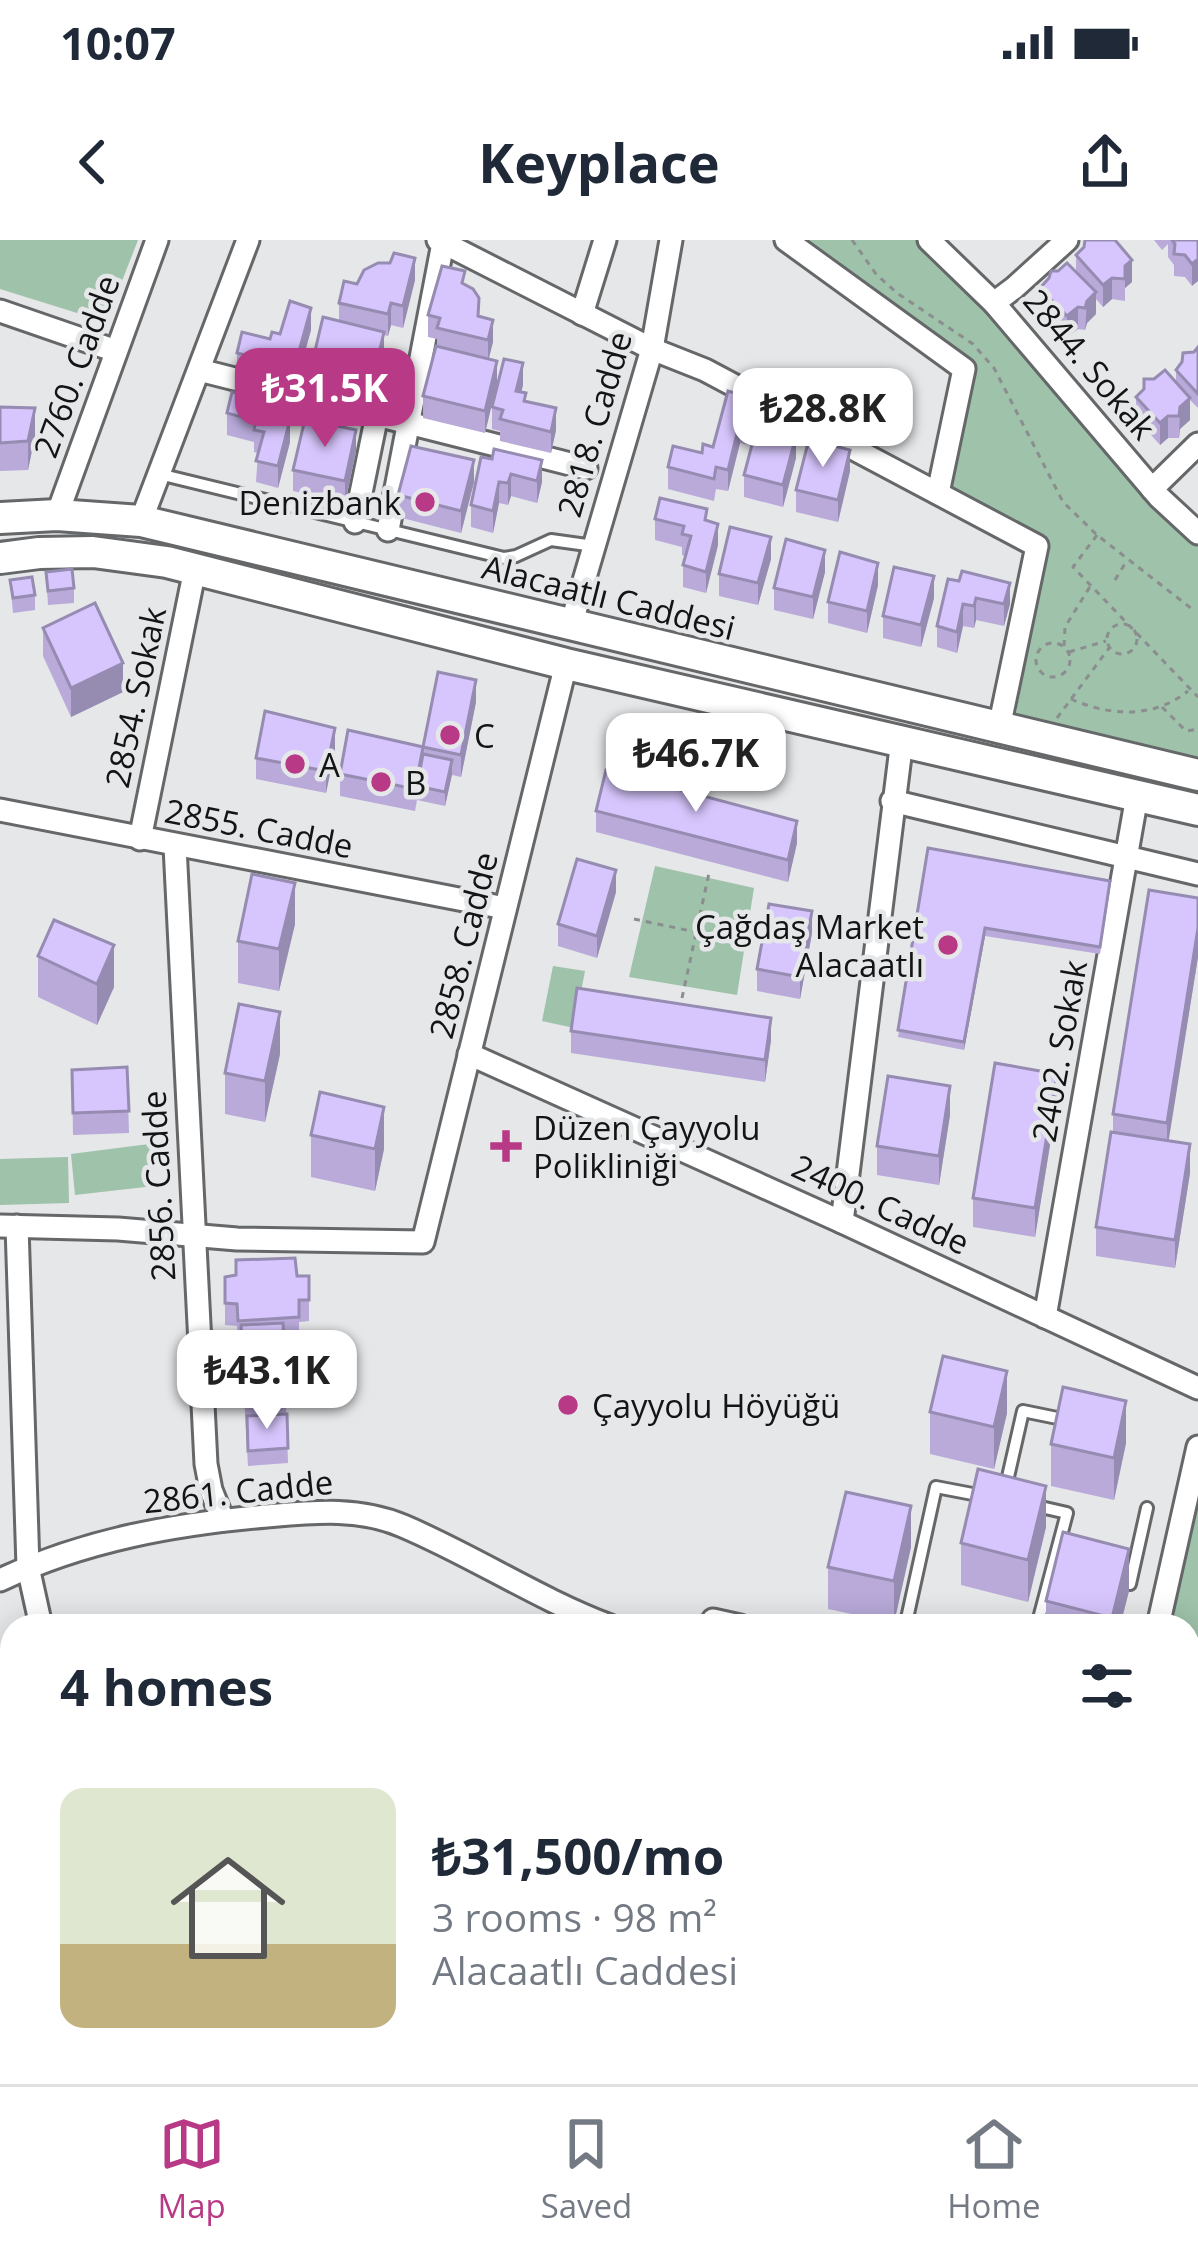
<!DOCTYPE html>
<meta charset="utf-8">
<style>
:root{--surface:#fff;--page:#f2f2f3;--text:#1f2937;--muted:#747a83;--line:#e0e1e3;--accent:#b83985}
body{margin:0;font-family:"Open Sans",sans-serif;background:var(--page);color:var(--text);height:100vh;display:flex;flex-direction:column;font-size:45px;white-space:nowrap}
*{box-sizing:border-box;margin:0}
p{font-size:39px;color:var(--muted)}
.icon{flex:none;width:66px;height:66px;fill:none;stroke:currentColor;stroke-width:2;stroke-linecap:round;stroke-linejoin:round}
.map{position:relative;flex:1;overflow:hidden}
.sheet{position:absolute;left:0px;top:1374px;width:1200px;height:471px;display:flex;flex-direction:column;background:var(--surface);border-radius:36px 36px 0 0;box-shadow:0 6px 30px #0003}
.sheet>*{flex:none}
.price{position:absolute;translate:-50% -102px;padding:0 27px;border-radius:24px;background:#fff;color:#222;font-size:39px;line-height:78px;filter:drop-shadow(0 3px 6px #0008)}
.price::after{content:'';position:absolute;left:50%;top:72px;width:36px;height:27px;margin-left:-18px;background:inherit;clip-path:polygon(0 0,100% 0,50% 100%)}
.price.active{background:var(--accent);color:#fff}
ul{padding:0;list-style:none}
li{display:flex;align-items:center;gap:36px;height:300px;padding:0 60px}
li span{display:grid;place-items:center;flex:none;width:336px;height:240px;border-radius:24px;color:#555}
li>.icon{margin-inline-start:auto}
span .icon{width:144px;height:144px;fill:#fffc;stroke-width:1}
li b{font-size:51px}
h2{display:flex;justify-content:space-between;align-items:center;height:144px;padding:0 60px;font-size:51px}
.status{display:flex;justify-content:space-between;align-items:center;height:84px;padding:0 60px;background:var(--surface);direction:ltr}
.status svg{height:33px;fill:currentColor}
header{display:flex;justify-content:space-between;align-items:center;height:156px;padding:0 60px;background:var(--surface);font-size:54px;font-weight:700}
.tabs{display:flex;justify-content:space-around;align-items:center;height:168px;border-top:3px solid var(--line);background:var(--surface);font-size:33px;color:var(--muted)}
.tabs a{display:grid;justify-items:center;gap:6px}
.tabs .active{color:var(--accent)}
.map>svg:first-child{display:block}
</style>
<div class="status"><b>10:07</b><svg viewBox="0 0 49 12"><path d="M0 12V9h3v3zM5 12V6h3v6zM10 12V3h3v9zM15 12V0h3v12zM26 1h20v11H26zM47 4h2v5h-2z"/></svg></div>
<header><svg class="icon" aria-label="back" viewBox="0 0 24 24"><path d="M15 5l-7 7 7 7"/></svg>Keyplace<svg class="icon" aria-label="share" viewBox="0 0 24 24"><path d="M12 15V3M7 8l5-5 5 5M5 13v7h14v-7"/></svg></header>
<div class="map">
<svg width="1198" height="1844" viewBox="0 0 1198 1844">
<rect width="100%" height="100%" fill="#e5e7e9"/>
<!-- green -->
<g fill="#9ec2aa">
<path d="M0 0H138L106 82 0 49Z"/>
<path d="M791 0H917L988 73 1131 237 1198 302V520L1015 478 1048 302 947 249 973 139 974 125Z"/>
<path d="M655 626 754 648 737 755 629 737Z"/>
<path d="M553 726 585 731 574 788 542 781Z"/>
<path d="M149 904 154 946 75 955 71 914Z"/>
<path d="M68 917 69 963 0 965V919Z"/>
<path d="M1198 1201V1475L1188 1473V1386H1160Z"/>
</g>
<g fill="none" stroke-linecap="round" stroke-linejoin="round">
<defs>
<g id="lane">
<path d="M159 234 504 318 516 316 551 300 594 306"/>
<path d="M1005 1250 1023 1171 1067 1180"/>
<path d="M1032 1265 1067 1273 1037 1386"/>
<path d="M1114 1341 1130 1344 1147 1268"/>
<path d="M921 1386 906 1383 936 1247 983 1256"/>
</g>
<g id="street">
<path d="M438 0 652 109 705 130 1037 306 999 488"/>
<path d="M786 0 964 129 938 253"/>
<path d="M929 0 994 63 1159 257 1198 293"/>
<path d="M994 63 1014 48 1067 0"/>
<path d="M0 71 116 111"/>
<path d="M582 74 605 0"/>
<path d="M199 130 586 228"/>
<path d="M1152 249 1198 204"/>
<path d="M57 275 157 0"/>
<path d="M141 281 248 0"/>
<path d="M355 282 377 175"/>
<path d="M388 290 443 3"/>
<path d="M571 385 652 109 671 0"/>
<path d="M892 561 1198 634"/>
<path d="M0 570 505 668"/>
<path d="M140 599 195 329"/>
<path d="M175 606 206 1224 211 1250 223 1280"/>
<path d="M469 814 842 982 1198 1148"/>
<path d="M842 982 902 500"/>
<path d="M0 986 118 989 237 999 423 1002 566 424"/>
<path d="M17 986 28 1327 41 1386"/>
<path d="M1045 1077 1137 556"/>
<path d="M0 1340C85 1300 174 1284 267 1276 313 1272 359 1267 403 1286 474 1316 538 1359 610 1386"/>
<path d="M710 1386 713 1380 740 1386"/>
<path d="M1158 1386 1198 1207"/>
<path d="M1188 1486 1198 1488"/>
<path d="M1188 1546 1198 1548"/>
<path d="M0 1725 12 1727"/>
<path d="M0 1835 116 1844"/>
<path d="M252 1844 254 1833"/>
<path d="M557 1844 562 1833"/>
<path d="M730 1844 733 1833"/>
<path d="M1048 1844 1052 1833"/>
</g>
<g id="secondary">
<path d="M0 278 57 275 141 281 1198 535"/>
<path d="M0 318 39 313 93 312 167 322 566 424 1198 570"/>
<path d="M0 1607 12 1609"/>
<path d="M928 1833 956 1844"/>
</g>
</defs>
<!-- lane casing -->
<use href="#lane" stroke="#656769" stroke-width="16"/>
<!-- street casing -->
<use href="#street" stroke="#656769" stroke-width="27"/>
<!-- secondary casing -->
<use href="#secondary" stroke="#656769" stroke-width="36"/>
<!-- path -->
<g stroke="#8b8d8e" stroke-width="3" stroke-dasharray="6 6" stroke-linecap="butt">
<path d="M852 0 876 34 897 53 973 104 994 128 1063 262 1097 295 1192 369"/>
<path d="M1097 295 1073 327 1198 457"/>
<path d="M1115 340 1126 322"/>
<circle cx="1122" cy="399" r="15"/>
<circle cx="1053" cy="420" r="17"/>
<path d="M1064 406 1065 387 1091 345"/>
<path d="M1069 412 1106 401"/>
<path d="M1071 459C1109 476 1153 479 1188 451"/>
<path d="M1162 467 1186 491 1198 489"/>
<path d="M1057 478 1109 408"/>
<path d="M634 679 753 704"/>
<path d="M682 758 709 633"/>
</g>
<!-- lane -->
<use href="#lane" stroke="#fff" stroke-width="10"/>
<!-- street -->
<use href="#street" stroke="#fff" stroke-width="21"/>
<!-- secondary -->
<use href="#secondary" stroke="#fff" stroke-width="30"/>
</g>
<!-- wall -->
<g fill="#b9aada">
<path d="M1154 0H1198L1192 46 1185 37 1174 36V25L1168 17V4L1162 10Z"/>
<path d="M1076 15 1132 42 1125 48V61L1112 59 1103 67 1096 59V74L1087 83 1085 90 1078 89 1067 97 1040 70V48L1076 31Z"/>
<path d="M415 40 403 88 391 85 388 96 384 95V114L372 165 311 150V128L339 81V63L357 44Z"/>
<path d="M465 45 478 76 493 102 488 119 497 143 485 193 423 178V156L437 106V99L428 97V75Z"/>
<path d="M311 90 298 137 286 134 283 145 237 135V113L280 94Z"/>
<path d="M1198 107V168L1190 160V180L1180 189 1179 198H1168L1160 205 1136 178V157L1176 142V130Z"/>
<path d="M523 145 521 152 526 162 556 190 551 213 500 201V191L492 189V167Z"/>
<path d="M728 151 765 184 764 188 796 218 783 267 744 257V235L752 206 740 203 728 251 716 249 714 261 668 249V227L713 207Z"/>
<path d="M0 167 35 196 28 230 0 231Z"/>
<path d="M227 173 281 177 290 202 278 248 256 242 258 213 254 212V202L227 195Z"/>
<path d="M356 212 345 263 293 251V230Z"/>
<path d="M481 217 542 242 537 263 511 256 508 265 499 263 493 293 471 287V265Z"/>
<path d="M850 231 838 282 796 272V250Z"/>
<path d="M474 242 461 293 398 277V255Z"/>
<path d="M655 279 707 281 718 305 706 353 683 347V325L685 316 682 315V307L655 300Z"/>
<path d="M771 319 758 365 719 356V334Z"/>
<path d="M46 332 74 348V363L48 365Z"/>
<path d="M825 332 813 379 774 370V348Z"/>
<path d="M948 339 1010 364 1004 386 976 380 974 388 963 386 957 413 937 407V386Z"/>
<path d="M10 340 35 355V370L13 373Z"/>
<path d="M878 345 867 393 828 383V362Z"/>
<path d="M934 358 921 407 883 398V376Z"/>
<path d="M43 388 123 452 71 477 43 416Z"/>
<path d="M476 462 461 537 452 535 445 566 417 560 415 571 340 556V534L423 514V507Z"/>
<path d="M335 509 326 553 256 539V518Z"/>
<path d="M596 571 797 603 788 642 596 592Z"/>
<path d="M928 608 1110 649 1100 714 985 696 964 810 898 797Z"/>
<path d="M616 652 597 718 558 706V684Z"/>
<path d="M295 684 279 751 238 743V701Z"/>
<path d="M812 693 800 759 757 751V729Z"/>
<path d="M38 716 114 747 97 785 38 757Z"/>
<path d="M1198 717 1168 901 1190 933 1175 1028 1096 1016V987L1113 892V874Z"/>
<path d="M571 791 771 800 765 842 571 813Z"/>
<path d="M280 814 265 882 225 874V833Z"/>
<path d="M127 827 129 893 73 895 72 830Z"/>
<path d="M1057 862 1035 997 973 987V958Z"/>
<path d="M950 875 939 945 877 935V906Z"/>
<path d="M311 895 384 909 375 951 311 937Z"/>
<path d="M236 1035 309 1036V1081L299 1082V1099L284 1100 288 1223 248 1226 241 1103H238L237 1086 225 1085V1037Z"/>
<path d="M930 1172 1007 1173 994 1229 930 1214Z"/>
<path d="M1126 1203 1114 1260 1051 1246V1204Z"/>
<path d="M1046 1287 1028 1362 961 1345V1303Z"/>
<path d="M911 1307 894 1383 828 1369V1327Z"/>
<path d="M1129 1351 1120 1386H1046V1361Z"/>
<path d="M409 1833H466L463 1844H450Z"/>
<path d="M477 1833H542L537 1844H477Z"/>
</g>
<!-- shaded-wall -->
<g fill="#968bb1">
<path d="M415 18V40L403 88V66Z"/>
<path d="M1198 19V41L1192 46V24Z"/>
<path d="M1132 20V42L1125 48V61V26Z"/>
<path d="M1112 38V59L1103 67V45Z"/>
<path d="M1096 52V74L1087 83 1085 90 1087 61Z"/>
<path d="M391 63V85L388 96V74Z"/>
<path d="M1078 67V89L1067 97V76Z"/>
<path d="M311 68V90L298 137V115Z"/>
<path d="M493 80V102L488 122V100Z"/>
<path d="M384 92V114L372 165V143Z"/>
<path d="M286 112V134L283 145V124Z"/>
<path d="M497 121V143L485 193V171Z"/>
<path d="M523 123V145L516 172V151Z"/>
<path d="M1190 158V180L1180 189 1179 198 1180 167Z"/>
<path d="M765 162V184L757 208V186Z"/>
<path d="M35 168V196L28 230V201Z"/>
<path d="M556 168V190L551 213V192Z"/>
<path d="M1168 176V198L1160 205V183Z"/>
<path d="M290 180V202L278 248V226Z"/>
<path d="M740 181V203L728 251V230Z"/>
<path d="M356 190V212L345 263V241Z"/>
<path d="M796 196V218L783 267V245Z"/>
<path d="M850 210V231L838 282V260Z"/>
<path d="M474 220V242L461 293V271Z"/>
<path d="M542 220V242L537 263V241Z"/>
<path d="M511 234V256L508 265V243Z"/>
<path d="M499 242V263L493 293V271Z"/>
<path d="M718 284V305L706 353V332Z"/>
<path d="M771 297V319L758 365V343Z"/>
<path d="M825 310V332L813 379V357Z"/>
<path d="M878 323V345L867 393V371Z"/>
<path d="M934 336V358L921 407V385Z"/>
<path d="M1010 343V364L1004 386V364Z"/>
<path d="M976 358V380L974 388V366Z"/>
<path d="M963 364V386L957 413V392Z"/>
<path d="M123 423V452L71 477V448Z"/>
<path d="M476 440V462L461 537V515Z"/>
<path d="M335 488V509L326 553V531Z"/>
<path d="M452 520V534L445 566V552Z"/>
<path d="M797 581V603L788 642V620Z"/>
<path d="M616 630V652L597 718V696Z"/>
<path d="M295 643V684L279 751V709Z"/>
<path d="M812 671V693L800 759V737Z"/>
<path d="M985 688V696L964 810V802Z"/>
<path d="M1198 688V717L1167 911V883Z"/>
<path d="M114 705V747L97 785V744Z"/>
<path d="M280 772V814L265 882V841Z"/>
<path d="M771 778V800L765 842V820Z"/>
<path d="M1057 834V862L1035 997V968Z"/>
<path d="M950 846V875L939 945V916Z"/>
<path d="M384 867V909L375 951V909Z"/>
<path d="M1190 904V933L1175 1028V1000Z"/>
<path d="M1007 1131V1173L994 1229V1187Z"/>
<path d="M1126 1161V1203L1114 1260V1218Z"/>
<path d="M1046 1246V1287L1028 1362V1320Z"/>
<path d="M911 1266V1307L894 1383V1341Z"/>
<path d="M1129 1309V1351L1120 1386H1112V1378Z"/>
<path d="M532 1833H542L537 1844H528Z"/>
</g>
<!-- building -->
<g fill="#d7c6fd" stroke="#968bb1" stroke-width="3">
<path d="M1085 0H1115L1132 20 1125 26V39L1112 38 1103 45 1076 15 1084 7Z"/>
<path d="M1172 0H1198V19L1192 24 1185 15 1174 14 1175 4Z"/>
<path d="M394 13 415 18 403 66 391 63 388 74 339 63 344 41 357 44 364 30 378 23H390Z"/>
<path d="M1067 23 1096 52 1087 61 1085 68 1078 67 1067 76 1040 48 1049 38 1051 31H1058Z"/>
<path d="M442 26 465 31 462 43 473 49 479 58 478 76 493 80 488 100 437 88 440 78 428 75Z"/>
<path d="M290 61 311 68 298 115 286 112 283 124 237 113 242 92 270 99 272 92 280 94Z"/>
<path d="M323 77 384 92 372 143 311 128Z"/>
<path d="M436 106 497 121 485 171 423 156Z"/>
<path d="M1198 107V154L1176 130 1182 122 1183 113 1194 112Z"/>
<path d="M504 119 523 123 516 151 526 153 524 161 556 168 551 192 500 179 503 170 492 167Z"/>
<path d="M1165 130 1190 158 1180 167 1179 176H1168L1160 183 1136 157 1144 149V139H1154Z"/>
<path d="M728 151 765 162 757 186 796 196 783 245 744 235 757 186 740 181 728 230 716 227 714 239 668 227 673 206 702 213 703 204 713 207Z"/>
<path d="M232 152 281 165 279 177 290 180 278 226 256 221 264 192 254 190 256 181 227 173Z"/>
<path d="M0 167 35 168 28 201 0 203Z"/>
<path d="M305 179 356 190 345 241 293 230Z"/>
<path d="M809 199 850 210 838 260 796 250Z"/>
<path d="M411 206 474 220 461 271 398 255Z"/>
<path d="M494 209 542 220 537 241 511 234 508 243 499 242 493 271 471 265 481 217 492 219Z"/>
<path d="M660 258 707 269 705 280 718 284 706 332 683 325 691 296 682 294 684 286 655 279Z"/>
<path d="M730 287 771 297 758 343 719 334Z"/>
<path d="M786 299 825 310 813 357 774 348Z"/>
<path d="M840 312 878 323 867 371 828 362Z"/>
<path d="M894 327 934 336 921 385 883 376Z"/>
<path d="M72 329 74 348 48 351 46 332Z"/>
<path d="M962 331 1010 343 1004 364 976 358 974 366 963 364 957 392 937 386 948 339 959 341Z"/>
<path d="M32 337 35 355 13 358 10 340Z"/>
<path d="M95 363 123 423 71 448 43 388Z"/>
<path d="M438 432 476 440 461 515 423 507Z"/>
<path d="M265 471 335 488 326 531 256 518Z"/>
<path d="M348 490 423 507 415 549 340 534Z"/>
<path d="M423 514 452 520 445 552 417 546Z"/>
<path d="M606 530 797 581 788 620 596 571Z"/>
<path d="M928 608 1110 641 1100 707 985 688 964 802 898 790Z"/>
<path d="M577 619 616 630 597 696 558 684Z"/>
<path d="M252 634 295 643 279 709 238 701Z"/>
<path d="M1149 650 1198 658V688L1167 883 1113 874Z"/>
<path d="M769 664 812 671 800 737 757 729Z"/>
<path d="M54 680 114 705 97 744 38 716Z"/>
<path d="M577 748 771 778 765 820 571 791Z"/>
<path d="M239 764 280 772 265 841 225 833Z"/>
<path d="M995 823 1057 834 1035 968 973 958Z"/>
<path d="M127 827 129 871 73 873 72 830Z"/>
<path d="M888 836 950 846 939 916 877 906Z"/>
<path d="M320 852 384 867 375 909 311 895Z"/>
<path d="M1111 892 1190 904 1175 1000 1096 987Z"/>
<path d="M295 1018 297 1036H309V1060H299V1077L238 1081 237 1064 225 1063V1037L236 1035V1020Z"/>
<path d="M283 1083 285 1121 243 1123 241 1085Z"/>
<path d="M943 1116 1007 1131 994 1187 930 1172Z"/>
<path d="M286 1125 288 1162 246 1164 244 1129Z"/>
<path d="M1063 1147 1126 1161 1114 1218 1051 1204Z"/>
<path d="M287 1174 288 1208 248 1211 247 1176Z"/>
<path d="M978 1229 1046 1246 1028 1320 961 1303Z"/>
<path d="M846 1252 911 1266 894 1341 828 1327Z"/>
<path d="M1063 1292 1129 1309 1112 1378 1046 1361Z"/>
<path d="M494 1833H532L528 1844H518Z"/>
<path d="M759 1833H872L898 1844H762L756 1841Z"/>
</g>
<!-- markers -->
<g fill="#b83985" stroke="#e5e7e9" stroke-width="4.5">
<circle cx="425" cy="262" r="12"/>
<circle cx="450" cy="495" r="12"/>
<circle cx="295" cy="524" r="12"/>
<circle cx="381" cy="542" r="12"/>
<circle cx="948" cy="705" r="12"/>
<path d="M500 888h12v12h12v12h-12v12h-12v-12h-12v-12h12z"/>
<circle cx="568" cy="1165" r="12"/>
</g>
<g text-anchor="middle" dominant-baseline="central" stroke-width="9" stroke-linejoin="round" paint-order="stroke">
<!-- street labels -->
<g font-size="33" fill="#131414" stroke="#e5e7e9">
<text transform="translate(1090 124) rotate(50)">2844. Sokak</text>
<text transform="translate(76 126) rotate(-70)">2760. Cadde</text>
<text transform="translate(594 184) rotate(-74)">2818. Cadde</text>
<text transform="translate(609 357) rotate(14)">Alacaatlı Caddesi</text>
<text transform="translate(135 457) rotate(-78)">2854. Sokak</text>
<text transform="translate(259 588) rotate(11)">2855. Cadde</text>
<text transform="translate(463 705) rotate(-76)">2858. Cadde</text>
<text transform="translate(1059 811) rotate(-80)">2402. Sokak</text>
<text transform="translate(158 946) rotate(-93)">2856. Cadde</text>
<text transform="translate(881 964) rotate(25)">2400. Cadde</text>
<text transform="translate(238 1251) rotate(-6)">2861. Cadde</text>
</g>
<!-- poi labels -->
<g font-size="33" fill="#131414" stroke="#e5e7e9" text-anchor="start">
<text x="401" y="262" text-anchor="end">Denizbank</text>
<text x="474" y="495">C</text>
<text x="319" y="524">A</text>
<text x="405" y="542">B</text>
<text x="924" y="686" text-anchor="end">Çağdaş Market<tspan x="924" dy="38">Alacaatlı</tspan></text>
<text x="533" y="887">Düzen Çayyolu<tspan x="533" dy="38">Polikliniği</tspan></text>
<text x="592" y="1165">Çayyolu Höyüğü</text>
</g>
</g>
</svg>
<b class="price active" style="left:325px;top:210px">₺31.5K</b>
<b class="price" style="left:823px;top:230px">₺28.8K</b>
<b class="price" style="left:696px;top:575px">₺46.7K</b>
<b class="price" style="left:267px;top:1192px">₺43.1K</b>
<section class="sheet">
<h2>4 homes<svg class="icon" aria-label="filters" viewBox="0 0 24 24"><path d="M4 7h16M4 17h16"/><circle cx="9" cy="7" r="2"/><circle cx="15" cy="17" r="2"/></svg></h2>
<ul>
<li><span style="background:linear-gradient(#dfe7d0 65%,#c2b280 0)"><svg class="icon" aria-label="home" viewBox="0 0 24 24"><path d="M3 11l9-7 9 7M6 9v11h12V9"/></svg></span><div><b>₺31,500/mo</b><p>3 rooms · 98 m²</p><p>Alacaatlı Caddesi</p></div></li>
</ul>
</section>
</div>
<nav class="tabs">
<a class="active"><svg class="icon" aria-label="map" viewBox="0 0 24 24"><path d="M3 6l6-2 6 2 6-2v14l-6 2-6-2-6 2zM9 4v14M15 6v14"/></svg>Map</a>
<a><svg class="icon" aria-label="saved" viewBox="0 0 24 24"><path d="M7 4h10v16l-5-4-5 4z"/></svg>Saved</a>
<a><svg class="icon" aria-label="home" viewBox="0 0 24 24"><path d="M3 11l9-7 9 7M6 9v11h12V9"/></svg>Home</a>
</nav>
